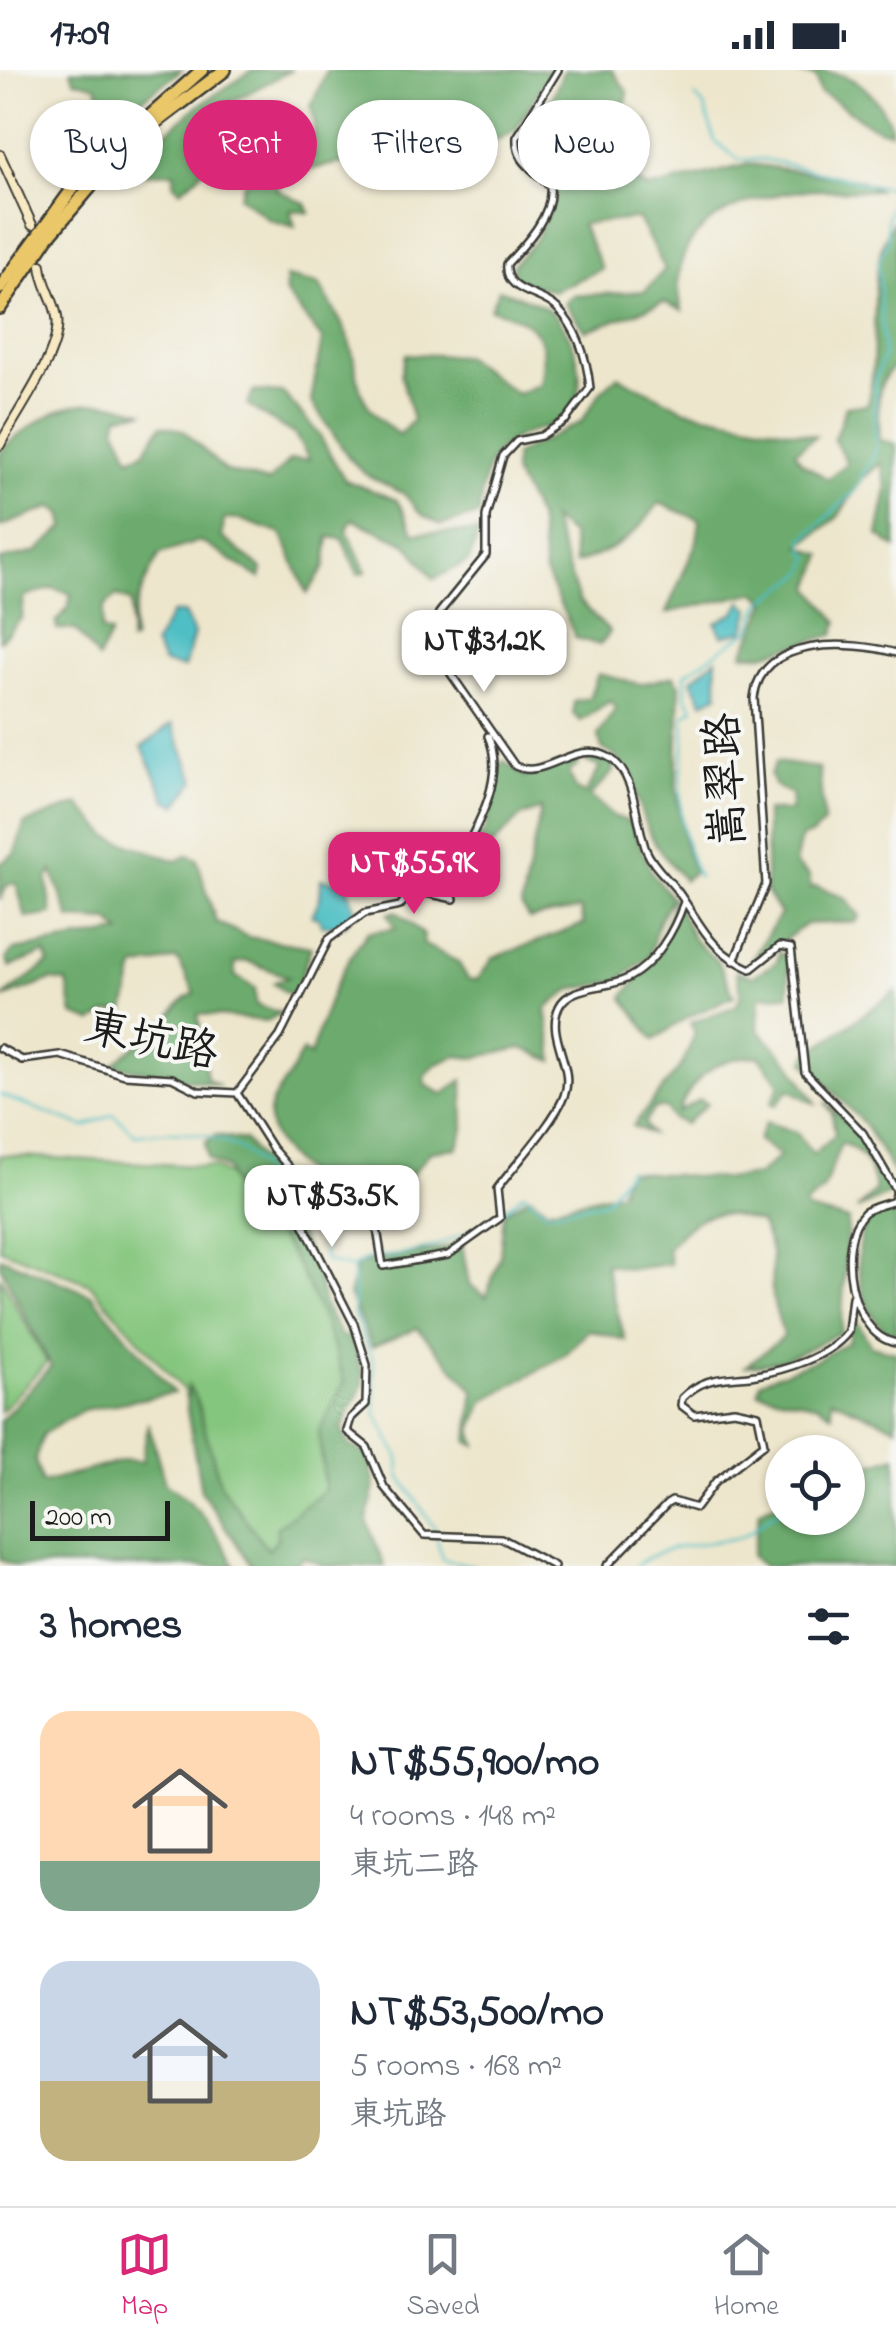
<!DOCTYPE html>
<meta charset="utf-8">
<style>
:root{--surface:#fff;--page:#f2f2f3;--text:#1f2937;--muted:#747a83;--line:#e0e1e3;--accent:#db2777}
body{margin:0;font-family:"Indie Flower","LXGW WenKai TC",sans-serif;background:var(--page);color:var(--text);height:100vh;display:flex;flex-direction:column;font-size:38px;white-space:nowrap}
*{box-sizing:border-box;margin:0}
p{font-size:32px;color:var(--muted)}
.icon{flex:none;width:55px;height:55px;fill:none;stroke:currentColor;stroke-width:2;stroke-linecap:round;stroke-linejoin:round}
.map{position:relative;height:1496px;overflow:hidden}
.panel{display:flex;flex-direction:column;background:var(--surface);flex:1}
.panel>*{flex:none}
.guide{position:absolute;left:30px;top:30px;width:838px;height:90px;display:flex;gap:20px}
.buttons{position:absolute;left:765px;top:1365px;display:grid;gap:20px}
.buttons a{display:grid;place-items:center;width:100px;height:100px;border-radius:50%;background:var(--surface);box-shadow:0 2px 8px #0004;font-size:50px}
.scale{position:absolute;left:30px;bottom:25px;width:140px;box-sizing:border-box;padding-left:10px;border:5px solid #1c1c1c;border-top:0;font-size:28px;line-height:35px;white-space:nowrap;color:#1c1c1c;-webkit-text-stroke:8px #f6f6f2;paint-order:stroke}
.price{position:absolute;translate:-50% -85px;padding:0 22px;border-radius:20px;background:#fff;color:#222;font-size:32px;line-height:65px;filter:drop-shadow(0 2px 5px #0008)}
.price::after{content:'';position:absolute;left:50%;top:60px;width:30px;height:22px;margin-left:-15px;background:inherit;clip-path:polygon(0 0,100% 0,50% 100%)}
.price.current{background:var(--accent);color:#fff}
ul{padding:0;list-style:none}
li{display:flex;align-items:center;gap:30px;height:250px;padding:0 40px}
li span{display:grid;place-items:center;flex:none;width:280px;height:200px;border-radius:30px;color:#555}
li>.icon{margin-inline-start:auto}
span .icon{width:120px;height:120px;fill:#fffc;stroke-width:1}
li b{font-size:42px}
h2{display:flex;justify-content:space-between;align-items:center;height:120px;padding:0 40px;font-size:42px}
.tag{padding:0 35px;border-radius:45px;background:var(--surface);box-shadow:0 2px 8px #0004;font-size:35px;line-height:90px}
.tag.current{background:var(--accent);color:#fff}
.status{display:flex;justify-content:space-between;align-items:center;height:70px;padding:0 50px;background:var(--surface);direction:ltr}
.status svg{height:28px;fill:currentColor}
.menu{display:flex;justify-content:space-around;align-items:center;height:140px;border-top:2px solid var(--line);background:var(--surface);font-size:28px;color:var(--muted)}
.menu a{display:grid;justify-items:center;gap:5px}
.menu .current{color:var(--accent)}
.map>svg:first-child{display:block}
</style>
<div class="status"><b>17:09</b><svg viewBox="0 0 49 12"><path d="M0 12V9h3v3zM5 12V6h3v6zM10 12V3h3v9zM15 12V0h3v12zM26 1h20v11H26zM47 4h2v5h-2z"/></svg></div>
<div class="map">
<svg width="896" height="1496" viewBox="0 0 896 1496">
<rect width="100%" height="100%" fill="#f6f6f2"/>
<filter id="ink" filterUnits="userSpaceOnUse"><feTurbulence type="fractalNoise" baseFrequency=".01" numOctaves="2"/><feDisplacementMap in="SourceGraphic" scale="20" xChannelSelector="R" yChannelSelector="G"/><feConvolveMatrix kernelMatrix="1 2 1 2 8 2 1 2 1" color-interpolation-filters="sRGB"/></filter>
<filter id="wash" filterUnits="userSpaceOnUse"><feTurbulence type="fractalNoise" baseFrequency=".0048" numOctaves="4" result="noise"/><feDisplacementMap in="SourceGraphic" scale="40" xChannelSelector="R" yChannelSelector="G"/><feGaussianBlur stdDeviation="2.25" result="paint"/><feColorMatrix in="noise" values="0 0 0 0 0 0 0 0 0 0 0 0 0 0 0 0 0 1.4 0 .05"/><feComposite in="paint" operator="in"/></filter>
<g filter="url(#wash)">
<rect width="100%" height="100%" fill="#ede6cc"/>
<!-- green -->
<g fill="#85c67e" stroke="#50714d" stroke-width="2.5">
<path d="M0 1085 213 1097 267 1127 353 1305 331 1362 336 1419 280 1491 208 1412 184 1321 90 1214 0 1179Z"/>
<path d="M0 1206 47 1292 0 1342Z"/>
</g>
<!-- forest -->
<g fill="#6cab6d" stroke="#446444" stroke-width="2.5">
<path d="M71 0H182L85 71 102 35 97 16 74 10Z"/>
<path d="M253 0H292L212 42C217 79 212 99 180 120L173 113 175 102 124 105 129 94 196 37Z"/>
<path d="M327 0H551L516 59 457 94C392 81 349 90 286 105L276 119 306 134 310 143 290 140 295 157 270 150 239 126 247 107 313 70 315 53 311 36Z"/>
<path d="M564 0H612L628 23 623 45 636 54 647 52 652 65 625 81 608 59 579 90 575 107 599 109 627 103 648 119 750 94 862 110 878 120C852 122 825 118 800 121 731 130 663 159 682 240L664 232 586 261 565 234 572 226 645 221 665 199 638 149 581 154 602 199 554 221 513 209V194L534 172 556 127 545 103 524 87 534 76H563L564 41 547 39Z"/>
<path d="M783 0C828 0 859 0 883 40 888 49 891 52 890 62 862 58 846 33 820 23L816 7Z"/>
<path d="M896 149V295C872 312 879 343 880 370L896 374V478L878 465 887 419 881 393 862 409 838 447 800 476 823 485 811 518 838 552 834 565 763 584H743L767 532 757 522 666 543 697 471 700 450 659 433C633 469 617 479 575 494L571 465 551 449 579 531 610 562 600 575 576 568 545 503 538 448 513 402 515 385 581 352 601 321 618 306 686 340 816 366 795 382 801 392 828 409 847 393 834 370 846 336 867 335C883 278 862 190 896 149Z"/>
<path d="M285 207 319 214C328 230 339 246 346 263 366 314 346 326 399 365L413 350 401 305 406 284 464 286 517 324 540 314C549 265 537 251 490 239L499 219C514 225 536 230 549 240 575 260 593 318 567 344 547 363 511 360 494 386 483 404 481 425 479 445L441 455 421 444 404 424 365 404 349 388 311 331 322 269 286 224Z"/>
<path d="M254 321 283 323 318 363 345 410 397 430 414 463 479 462 469 491 434 509 407 474 352 449 347 460 366 502 358 504 342 469 329 467 325 497 307 524 282 464 242 450 224 449 222 467 262 499 260 508 200 471 160 484C147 505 127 548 134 570L130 572 131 532 116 526 104 537 101 560 111 564 98 589 76 560 57 559 56 552 68 538 71 524 53 518 24 527 22 548 0 571V490L36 482 65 457 62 443 52 437 0 457V384L5 376C54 337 84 321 145 342L119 345 116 357 130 388 144 382 161 356 183 360 224 400 268 412 290 390 309 389 295 365 247 335Z"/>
<path d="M598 604 640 614 674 606 680 615 676 715 685 778 694 802 684 810C670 794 656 778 647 758 634 729 635 691 602 679L598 665 616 638 610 631 581 651 573 644 574 631 589 628Z"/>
<path d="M586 685 612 693 614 701 590 726 613 746 630 752 653 805 672 828 659 850 649 887 618 911 570 920 546 939 554 991 522 978 473 988 456 986 435 995 425 1006 426 1015 443 1024 463 1010 464 1060 457 1078 431 1081 406 1111 410 1135 373 1152C342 1129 254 1081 271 1035 275 1023 286 1012 292 1001 296 994 297 988 303 981L310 986C325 940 337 900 368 862L396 858 388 844 396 841 424 865 423 874 458 892 468 909 477 910 493 888 584 854 580 839 529 849 521 836 541 739 520 747 481 787 470 782 486 759 499 695 504 691 525 707 577 688 579 694 569 702 576 720 585 724 600 697 585 691Z"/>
<path d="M776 692 819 698 824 753 812 765 801 768 795 794 809 806 811 818 816 816 845 828 860 846 856 852 806 854 755 892 753 888 780 844 766 822V741H790L792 725 774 715 770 704Z"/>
<path d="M79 734 109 767 177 791 188 785 197 789 216 852 248 867 311 877 294 928 273 913 288 907 247 891 235 893V906L255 918 256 935 281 943 267 951 198 944 207 1009 220 1016 113 995C130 976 146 973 160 959 173 945 177 931 195 923L177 889 135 898 125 941 108 943 93 952 73 945 67 912 52 910 0 929 49 893 45 883 10 897 6 889 14 880 121 862 109 851 70 849 52 801 47 809 52 844 26 848 16 813 7 815 0 830V794L15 783 24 754Z"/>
<path d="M675 829 693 869 719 893 734 926 686 948 654 970 623 927 653 890Z"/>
<path d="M779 882 788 889 789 925 760 926 758 959 791 994 817 1035 789 1019 776 1035 771 1033 780 1014 759 986C718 986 694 1005 678 1042L700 1029 707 1034 685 1054 672 1048 666 1038H654L644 1053 651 1064 633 1056 683 993 695 963 690 953 736 936 741 925 736 901 753 906 777 892Z"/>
<path d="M896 921V1107L865 1055 805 992 808 984Z"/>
<path d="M825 1032 857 1062 891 1123 857 1139 876 1120C870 1097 865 1081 841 1073L823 1121 805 1135 807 1140 848 1150 841 1262C811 1278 781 1295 746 1296L783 1267C781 1251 772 1236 772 1221 770 1186 777 1188 760 1153 715 1136 697 1142 667 1179L670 1194 631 1199 605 1194 625 1270 589 1260 565 1285 484 1331 472 1360 477 1376 468 1372 474 1320 417 1258 372 1277 349 1225 357 1194 462 1175 469 1214 486 1227 500 1187 504 1143 530 1126 547 1139 619 1122 627 1101 725 1109 758 1105 780 1086 758 1070 766 1052 796 1062 813 1084 835 1065 832 1043Z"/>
<path d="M216 1065 244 1070 271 1102 317 1203 324 1235 341 1267H349C376 1327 359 1309 342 1360L349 1375 368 1385 375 1416 367 1452 385 1496H324L303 1487 294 1496H252L201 1421 187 1340 188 1316 196 1328 221 1416 268 1480 277 1469V1457L325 1420 319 1362 344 1312C335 1276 307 1208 286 1177 262 1140 241 1150 227 1099L208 1090 205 1073Z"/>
<path d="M892 1139 896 1148V1264C860 1257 846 1172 870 1149 875 1145 886 1142 892 1139Z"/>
<path d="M0 1187 92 1225 174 1323 83 1340 43 1364 35 1390 42 1413 126 1390 142 1392 148 1353 165 1413C200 1436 215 1459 235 1496H17L0 1490V1351L51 1296 0 1196Z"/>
<path d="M854 1246 871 1276 896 1282V1357L831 1329 832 1344 818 1335 758 1322 761 1311 816 1290 848 1272Z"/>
<path d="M896 1386V1496H763L752 1486 760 1440 782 1430V1448H848V1402Z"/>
</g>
<!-- water -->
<g fill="#50bfc5" stroke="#366e70" stroke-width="2.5">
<path d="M742 532 751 539 744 561 722 566 716 553 735 542Z"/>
<path d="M172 543H184L194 564 184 598 163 593 154 574Z"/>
<path d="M716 589 718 625 703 632 691 610Z"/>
<path d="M172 654 195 710 177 735 167 731 142 677Z"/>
<path d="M321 809 346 813 355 839 344 856 321 855 319 848 312 846 320 828Z"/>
</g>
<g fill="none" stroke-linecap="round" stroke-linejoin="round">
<!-- stream -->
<g stroke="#50bfc5" stroke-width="2.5">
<path d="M695 26 705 38 715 71 739 90 764 89 892 119"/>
<path d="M698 807C685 778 679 744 681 712 681 689 688 670 683 647L694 638 686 627 685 604 751 559 760 534 805 502 811 486 805 483 803 470 855 421 875 381V310L884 285 878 193 887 173V149L896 116"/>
<path d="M0 1025 85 1057 113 1044 136 1065C183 1057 237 1063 266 1104 270 1111 271 1120 276 1126 288 1138 308 1147 321 1159L325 1191 353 1198 354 1244 373 1290 376 1343 399 1388 400 1406 435 1459 442 1489 474 1496"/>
<path d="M353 1198C371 1183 383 1189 405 1184 447 1175 492 1154 524 1123L547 1142 604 1132 629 1099"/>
<path d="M636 1496C659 1475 705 1474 736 1468 752 1465 766 1445 782 1439"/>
</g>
</g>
</g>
<g filter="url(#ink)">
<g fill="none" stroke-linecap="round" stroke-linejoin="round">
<defs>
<g id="street">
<path d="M558 0 517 67C515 93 535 99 550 117 553 146 525 174 507 194 504 223 541 222 557 238 579 260 587 289 590 318L566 350 541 366 517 371 503 386 486 446V485L439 543 433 558 435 581 515 696C546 711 575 667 610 688 636 704 636 754 646 780 653 797 668 808 679 823 703 857 709 880 751 899L780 876 791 878 805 1002 863 1063 896 1120"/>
<path d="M734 891 766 814 754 628C761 565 852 571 896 583"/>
<path d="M0 978 22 990 60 985 125 1005 172 1008 198 1021 237 1023 272 1078 298 1108 295 1138 354 1254 367 1295 366 1334 351 1348 347 1361 367 1377 384 1417 424 1465 501 1468 554 1496"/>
<path d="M237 1023 280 966 329 869 365 843 400 836 412 820 454 829 449 809C469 769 509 713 488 666"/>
<path d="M299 1108 377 1159 383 1196 448 1185 500 1148 497 1119C514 1096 555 1051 564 1026 576 997 545 966 559 937 569 915 605 919 626 909 655 895 675 860 684 832"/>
<path d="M896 1124 894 1131C885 1135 872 1136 864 1143 836 1171 849 1265 896 1273"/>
<path d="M607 1496 667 1434 672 1431 696 1438 716 1411 764 1374 758 1345 734 1340 694 1345 681 1335 682 1328C706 1304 726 1310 756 1305 785 1300 829 1287 848 1262L852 1227"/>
</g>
<g id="secondary">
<path d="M0 85 32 155"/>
<path d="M0 375C16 342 63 281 57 247 54 228 42 214 41 195"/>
</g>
<g id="highway">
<path d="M0 218 82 106 202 0"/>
<path d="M0 238 48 167 126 75 225 0"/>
</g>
</defs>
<!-- street casing -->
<use href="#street" stroke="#3b3a36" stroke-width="10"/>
<!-- secondary casing -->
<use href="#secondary" stroke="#3b3a36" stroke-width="12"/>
<!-- highway casing -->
<use href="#highway" stroke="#3b3a36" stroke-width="16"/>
<!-- street -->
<use href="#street" stroke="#fff" stroke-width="5"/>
<!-- secondary -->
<use href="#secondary" stroke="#f7e9c3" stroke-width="8"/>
<!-- highway -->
<use href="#highway" stroke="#eac769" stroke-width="11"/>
</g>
</g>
<g text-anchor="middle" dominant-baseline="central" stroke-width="8" stroke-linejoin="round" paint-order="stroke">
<!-- street labels -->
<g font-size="45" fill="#1c1c1c" stroke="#f6f6f2">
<text transform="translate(728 710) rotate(-93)">嵩翠路</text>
<text transform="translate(151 972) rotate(12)">東坑路</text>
</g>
</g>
</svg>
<div class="buttons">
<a><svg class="icon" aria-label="locate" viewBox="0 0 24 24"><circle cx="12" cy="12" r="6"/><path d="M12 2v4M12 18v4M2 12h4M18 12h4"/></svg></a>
</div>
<div class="scale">200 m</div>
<b class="price" style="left:484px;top:625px">NT$31.2K</b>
<b class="price current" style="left:414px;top:847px">NT$55.9K</b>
<b class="price" style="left:332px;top:1180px">NT$53.5K</b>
<div class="guide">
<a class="tag">Buy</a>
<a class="tag current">Rent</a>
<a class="tag">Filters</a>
<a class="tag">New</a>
</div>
</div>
<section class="panel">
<h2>3 homes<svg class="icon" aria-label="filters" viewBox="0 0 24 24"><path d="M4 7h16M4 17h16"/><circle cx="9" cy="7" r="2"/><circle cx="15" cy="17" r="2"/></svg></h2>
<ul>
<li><span style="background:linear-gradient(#ffd9b3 75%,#7fa58c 0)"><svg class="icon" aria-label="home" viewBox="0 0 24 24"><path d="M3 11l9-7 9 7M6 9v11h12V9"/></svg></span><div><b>NT$55,900/mo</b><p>4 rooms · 148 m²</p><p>東坑二路</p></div></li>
<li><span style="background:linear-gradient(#c9d6e8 60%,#c2b280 0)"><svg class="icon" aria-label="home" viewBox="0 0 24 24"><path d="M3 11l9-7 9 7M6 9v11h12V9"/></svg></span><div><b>NT$53,500/mo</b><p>5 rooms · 168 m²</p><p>東坑路</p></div></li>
</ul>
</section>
<nav class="menu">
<a class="current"><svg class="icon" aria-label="map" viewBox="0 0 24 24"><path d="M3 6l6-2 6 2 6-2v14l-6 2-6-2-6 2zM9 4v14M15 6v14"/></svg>Map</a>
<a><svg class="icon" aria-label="saved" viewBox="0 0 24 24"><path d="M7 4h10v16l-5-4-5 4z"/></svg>Saved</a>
<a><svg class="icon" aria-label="home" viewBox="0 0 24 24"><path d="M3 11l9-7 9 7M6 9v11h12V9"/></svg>Home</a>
</nav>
